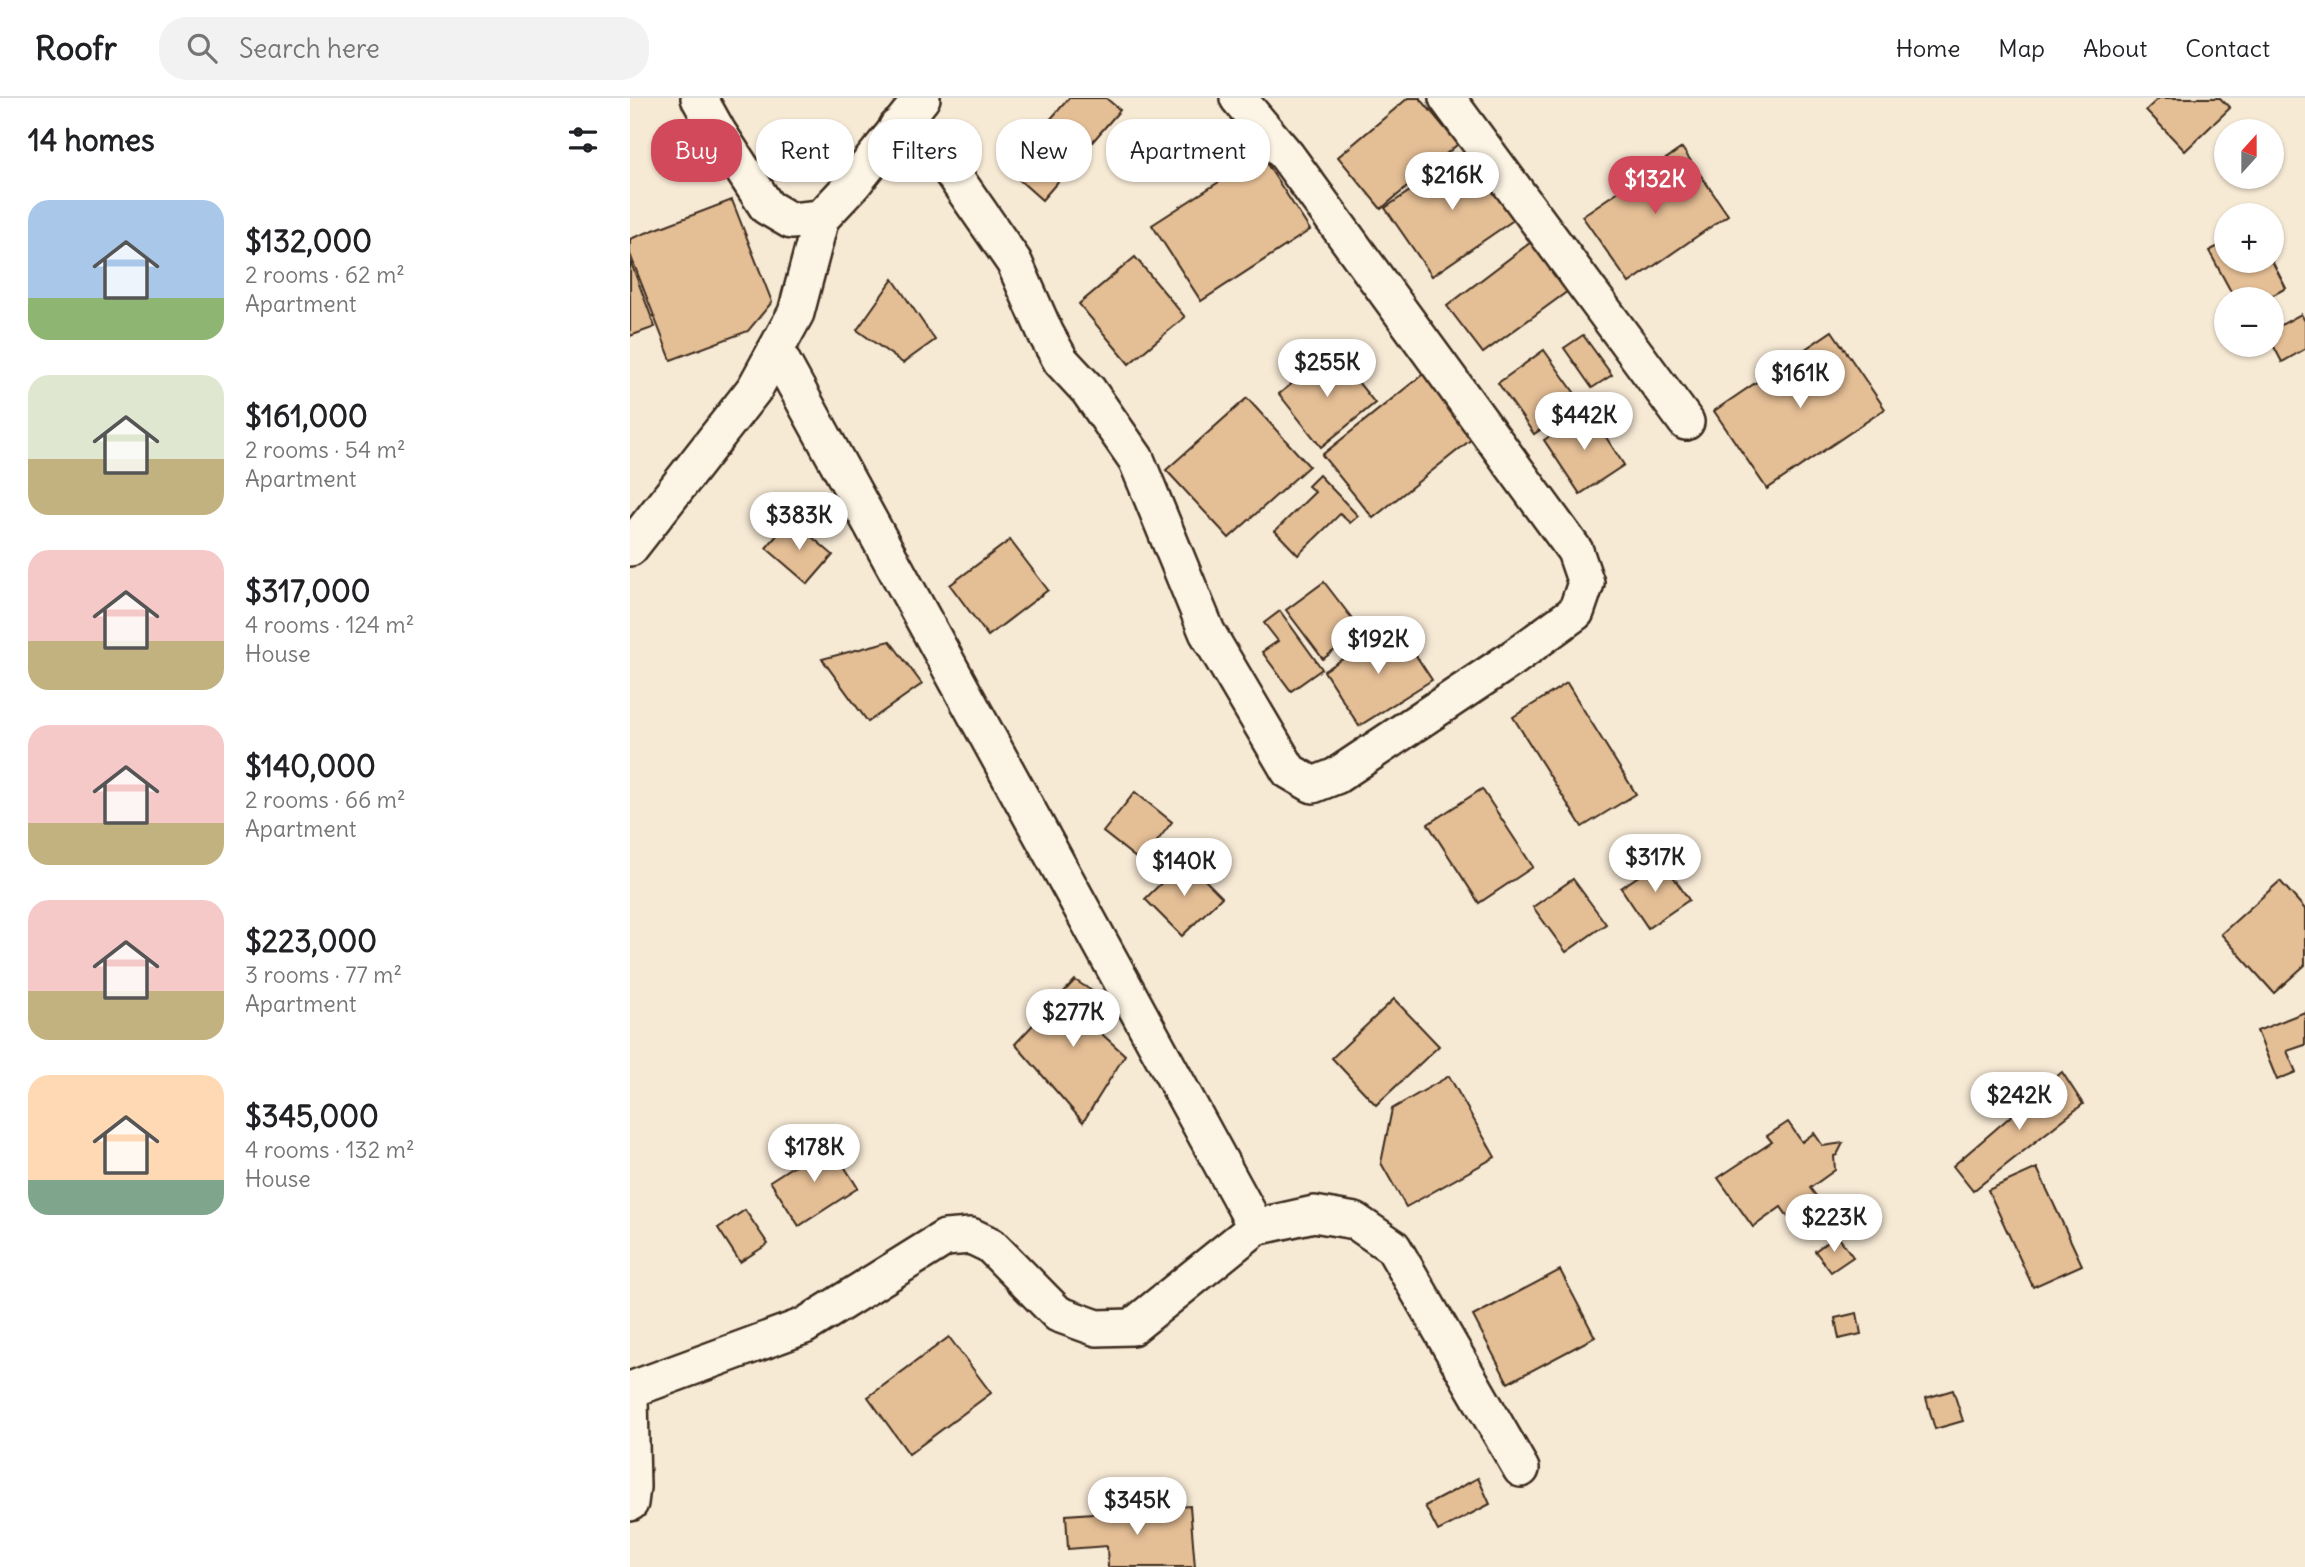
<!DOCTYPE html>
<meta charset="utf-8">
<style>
:root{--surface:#fff;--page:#f2f2f2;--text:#202124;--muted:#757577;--line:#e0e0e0;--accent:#d1495b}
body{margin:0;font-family:Delius,sans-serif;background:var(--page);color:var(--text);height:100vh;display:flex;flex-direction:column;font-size:26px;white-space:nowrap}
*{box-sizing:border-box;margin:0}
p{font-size:23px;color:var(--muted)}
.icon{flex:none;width:38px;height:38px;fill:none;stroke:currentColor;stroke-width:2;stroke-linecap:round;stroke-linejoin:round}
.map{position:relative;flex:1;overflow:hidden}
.side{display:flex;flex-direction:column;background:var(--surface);width:630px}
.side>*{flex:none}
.banner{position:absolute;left:21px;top:21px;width:665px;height:63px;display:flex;gap:14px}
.needle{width:46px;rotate:21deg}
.controls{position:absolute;left:1584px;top:21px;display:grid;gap:14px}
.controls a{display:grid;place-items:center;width:70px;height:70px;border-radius:50%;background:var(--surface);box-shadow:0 2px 5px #0004;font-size:35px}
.price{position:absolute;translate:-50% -60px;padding:0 16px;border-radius:24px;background:#fff;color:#222;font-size:23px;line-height:46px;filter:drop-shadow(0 2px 4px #0008)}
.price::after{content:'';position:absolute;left:50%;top:42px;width:21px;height:16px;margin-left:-10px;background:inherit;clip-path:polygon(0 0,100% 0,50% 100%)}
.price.current{background:var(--accent);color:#fff}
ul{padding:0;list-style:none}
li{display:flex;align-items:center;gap:21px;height:175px;padding:0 28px}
li span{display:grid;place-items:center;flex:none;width:196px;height:140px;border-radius:21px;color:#555}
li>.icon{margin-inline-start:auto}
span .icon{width:84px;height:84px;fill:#fffc;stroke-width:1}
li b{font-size:30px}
h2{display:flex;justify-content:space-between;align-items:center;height:84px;padding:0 28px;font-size:30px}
.chip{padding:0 24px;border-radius:28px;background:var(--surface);box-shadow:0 2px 5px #0004;font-size:24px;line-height:63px}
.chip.current{background:var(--accent);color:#fff}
header{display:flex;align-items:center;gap:42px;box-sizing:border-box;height:98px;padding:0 35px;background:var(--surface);border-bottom:2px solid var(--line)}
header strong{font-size:33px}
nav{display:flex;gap:38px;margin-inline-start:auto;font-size:24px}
.search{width:490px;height:63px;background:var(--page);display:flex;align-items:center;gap:18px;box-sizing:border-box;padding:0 24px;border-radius:28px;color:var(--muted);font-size:26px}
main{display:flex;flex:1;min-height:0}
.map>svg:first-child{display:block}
</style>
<header>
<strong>Roofr</strong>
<div class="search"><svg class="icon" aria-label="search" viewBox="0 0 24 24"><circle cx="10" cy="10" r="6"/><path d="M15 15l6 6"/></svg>Search here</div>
<nav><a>Home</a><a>Map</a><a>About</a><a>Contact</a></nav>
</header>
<main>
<section class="side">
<h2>14 homes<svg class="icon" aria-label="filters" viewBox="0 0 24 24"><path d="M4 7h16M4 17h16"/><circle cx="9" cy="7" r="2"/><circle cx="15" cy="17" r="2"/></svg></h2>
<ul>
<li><span style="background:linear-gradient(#a9c7e8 70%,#8fb573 0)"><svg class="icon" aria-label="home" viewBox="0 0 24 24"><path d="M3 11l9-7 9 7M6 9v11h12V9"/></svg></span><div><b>$132,000</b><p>2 rooms · 62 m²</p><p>Apartment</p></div></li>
<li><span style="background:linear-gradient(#dfe7d0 60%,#c2b280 0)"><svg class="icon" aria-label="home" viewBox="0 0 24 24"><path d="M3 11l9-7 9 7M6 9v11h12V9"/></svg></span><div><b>$161,000</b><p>2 rooms · 54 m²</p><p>Apartment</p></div></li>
<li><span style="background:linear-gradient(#f6c9c9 65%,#c2b280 0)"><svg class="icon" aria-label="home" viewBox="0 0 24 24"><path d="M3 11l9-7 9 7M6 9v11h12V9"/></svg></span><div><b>$317,000</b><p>4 rooms · 124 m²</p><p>House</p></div></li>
<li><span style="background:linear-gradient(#f6c9c9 70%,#c2b280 0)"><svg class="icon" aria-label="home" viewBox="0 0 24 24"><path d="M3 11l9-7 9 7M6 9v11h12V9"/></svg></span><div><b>$140,000</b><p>2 rooms · 66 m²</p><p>Apartment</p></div></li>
<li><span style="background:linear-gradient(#f6c9c9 65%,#c2b280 0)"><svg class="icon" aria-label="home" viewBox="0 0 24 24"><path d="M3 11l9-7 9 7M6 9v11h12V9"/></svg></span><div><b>$223,000</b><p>3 rooms · 77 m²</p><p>Apartment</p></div></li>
<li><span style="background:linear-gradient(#ffd9b3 75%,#7fa58c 0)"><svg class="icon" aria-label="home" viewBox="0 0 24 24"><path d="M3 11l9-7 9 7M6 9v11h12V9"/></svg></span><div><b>$345,000</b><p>4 rooms · 132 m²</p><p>House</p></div></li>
</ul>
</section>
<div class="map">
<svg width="1675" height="1469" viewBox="0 0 1675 1469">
<rect width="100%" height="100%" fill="#f7ead5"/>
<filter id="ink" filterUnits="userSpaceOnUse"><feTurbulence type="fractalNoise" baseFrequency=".0143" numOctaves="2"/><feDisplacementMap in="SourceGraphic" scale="14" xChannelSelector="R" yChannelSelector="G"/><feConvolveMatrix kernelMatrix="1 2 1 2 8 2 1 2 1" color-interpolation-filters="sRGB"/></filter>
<g filter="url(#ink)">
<!-- building -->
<g fill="#e4be95" stroke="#3b2a1e" stroke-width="2">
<path d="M439 0H476L490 12 412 102 377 71Z"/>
<path d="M778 0H790L828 46 751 111 708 59Z"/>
<path d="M1529 0H1590L1600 10 1555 53 1516 12Z"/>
<path d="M1052 50 1098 117 999 185 952 118Z"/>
<path d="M841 51 888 119 802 178 755 110Z"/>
<path d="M631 57 680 132 571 203 522 127Z"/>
<path d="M102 102 142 204 118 233 41 262 0 156V141Z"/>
<path d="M901 144 938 193 853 255 817 208Z"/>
<path d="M1596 144V163H1642L1656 190 1636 201H1605L1579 153Z"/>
<path d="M505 159 555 219 499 266 449 206Z"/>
<path d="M0 162 25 229 0 238Z"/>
<path d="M263 181 305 242 273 265 227 232Z"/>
<path d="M1671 216 1675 223V251L1652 264 1642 245V232Z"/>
<path d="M1202 233 1255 311 1137 391 1084 313Z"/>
<path d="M953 237 982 277 962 290 934 250Z"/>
<path d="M914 252 951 304 904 336 868 285Z"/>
<path d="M703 253 745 305 691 349 649 296Z"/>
<path d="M802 269 853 332 743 420 692 357Z"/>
<path d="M617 300 679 368 599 440 536 372Z"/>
<path d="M959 313 994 367 950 396 914 342Z"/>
<path d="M689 377 728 418 720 425 710 416 668 457 645 433 685 394 678 388Z"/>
<path d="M161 421 203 457 178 486 136 450Z"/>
<path d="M380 442 418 492 358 538 320 487Z"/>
<path d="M694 484 731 532 693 561 656 512Z"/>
<path d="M650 513 692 571 661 593 632 554 648 543 634 525Z"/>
<path d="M766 527 802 582 729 628 694 573Z"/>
<path d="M260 543 292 586 238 624 192 561Z"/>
<path d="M937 585 1006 696 952 729 883 619Z"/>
<path d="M852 691 903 769 849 805 798 726Z"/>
<path d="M505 694 542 724 511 764 473 734Z"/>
<path d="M555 762 592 799 552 838 515 801Z"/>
<path d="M1032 762 1059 802 1018 830 991 790Z"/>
<path d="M943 781 976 826 936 854 903 809Z"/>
<path d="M1650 783 1675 811V867L1644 895 1591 836Z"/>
<path d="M445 882 476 902 462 927 495 957 453 1024 385 946Z"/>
<path d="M764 901 809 948 746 1007 702 960Z"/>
<path d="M1675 914V947L1657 953 1666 974 1647 982 1627 933Z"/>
<path d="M1432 974 1453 1006 1343 1093 1323 1068Z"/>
<path d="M819 978 865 1059 776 1109 751 1065 762 1011Z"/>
<path d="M1158 1024 1172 1044 1184 1035 1193 1048 1213 1045 1207 1057 1204 1058 1205 1072 1180 1090 1190 1103 1161 1123 1151 1109 1123 1129 1088 1080 1142 1044 1137 1038Z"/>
<path d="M199 1045 228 1090 169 1128 140 1083Z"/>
<path d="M1407 1070 1452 1167 1403 1189 1358 1092Z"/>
<path d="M115 1112 138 1146 110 1164 88 1130Z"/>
<path d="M1207 1137 1223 1159 1201 1174 1185 1153Z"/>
<path d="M930 1172 965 1239 878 1285 843 1218Z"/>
<path d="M1227 1215 1231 1236 1209 1241 1205 1220Z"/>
<path d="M319 1239 361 1295 279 1356 238 1299Z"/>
<path d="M1323 1292 1333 1323 1305 1331 1296 1300Z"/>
<path d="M848 1380 860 1406 808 1433 795 1408Z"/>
<path d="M560 1408 565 1469H478L477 1448 438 1451 436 1417Z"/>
</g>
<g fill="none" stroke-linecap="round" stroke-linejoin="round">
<defs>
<g id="minor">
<path d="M69 0 88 34 137 109 161 123 191 120"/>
<path d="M817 0 1056 324"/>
<path d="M267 29 314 63 384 164 416 236 431 263 458 292 506 361 577 534 659 673 683 687 706 678 883 560 946 514 956 485 945 453 657 58 608 0"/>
<path d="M146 252 626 1129"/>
<path d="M0 450 125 290 166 215 191 120 223 86 292 0"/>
<path d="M0 1292 174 1228 315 1140 341 1138 360 1147 428 1216 467 1230 502 1229 626 1129 684 1116 725 1123 763 1149 891 1371"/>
<path d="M0 1300 2 1389 0 1405"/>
</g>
</defs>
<!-- minor casing -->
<use href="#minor" stroke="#3b2a1e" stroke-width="40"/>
<!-- minor -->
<use href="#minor" stroke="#fcf5e5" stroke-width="35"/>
</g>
</g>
</svg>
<div class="controls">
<a><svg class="needle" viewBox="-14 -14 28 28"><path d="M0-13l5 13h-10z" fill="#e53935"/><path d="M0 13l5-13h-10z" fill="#757577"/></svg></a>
<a>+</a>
<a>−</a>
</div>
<b class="price" style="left:822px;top:114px">$216K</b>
<b class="price current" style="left:1025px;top:118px">$132K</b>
<b class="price" style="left:697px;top:301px">$255K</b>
<b class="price" style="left:1170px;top:312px">$161K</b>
<b class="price" style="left:954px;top:354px">$442K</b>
<b class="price" style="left:169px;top:454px">$383K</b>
<b class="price" style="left:748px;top:578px">$192K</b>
<b class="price" style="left:1025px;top:796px">$317K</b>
<b class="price" style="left:554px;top:800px">$140K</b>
<b class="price" style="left:443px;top:951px">$277K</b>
<b class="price" style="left:1389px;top:1034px">$242K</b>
<b class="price" style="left:184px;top:1086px">$178K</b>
<b class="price" style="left:1204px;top:1156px">$223K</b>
<b class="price" style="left:507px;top:1439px">$345K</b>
<div class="banner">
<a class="chip current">Buy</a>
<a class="chip">Rent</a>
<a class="chip">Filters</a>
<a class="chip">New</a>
<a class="chip">Apartment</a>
</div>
</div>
</main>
